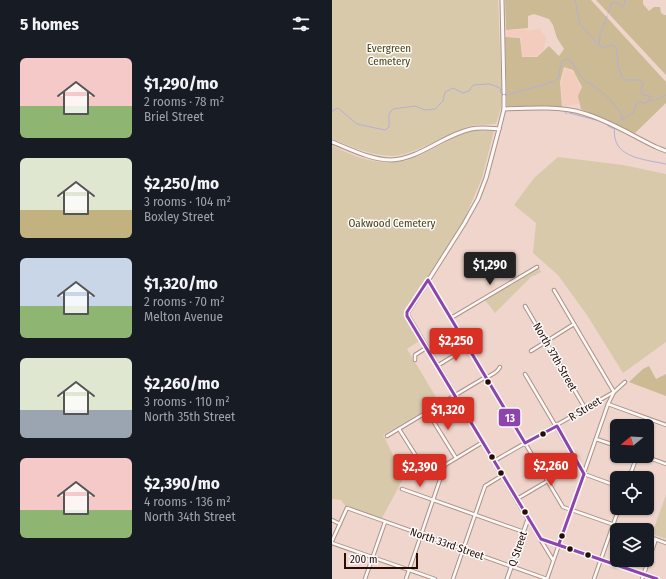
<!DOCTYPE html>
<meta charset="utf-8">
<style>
:root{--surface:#171b24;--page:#20242c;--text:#f1f3f6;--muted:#9ea1a6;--accent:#d93025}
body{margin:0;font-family:"Fira Sans Condensed",sans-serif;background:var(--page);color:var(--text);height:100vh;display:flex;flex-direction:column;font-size:15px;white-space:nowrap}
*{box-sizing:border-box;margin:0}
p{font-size:13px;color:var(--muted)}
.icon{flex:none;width:22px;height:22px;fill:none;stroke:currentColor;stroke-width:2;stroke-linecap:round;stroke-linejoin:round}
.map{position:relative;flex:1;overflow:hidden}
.panel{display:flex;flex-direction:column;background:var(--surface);width:332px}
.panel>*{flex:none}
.needle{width:26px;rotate:252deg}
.buttons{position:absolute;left:278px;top:419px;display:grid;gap:8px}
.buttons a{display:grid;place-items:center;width:44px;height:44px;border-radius:6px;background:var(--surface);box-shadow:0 1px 3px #0004;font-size:20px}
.scale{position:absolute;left:12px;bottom:10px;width:74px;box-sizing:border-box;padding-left:4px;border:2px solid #290d04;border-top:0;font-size:11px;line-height:14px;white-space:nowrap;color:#290d04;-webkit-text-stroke:3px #fbfbfb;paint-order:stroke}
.price{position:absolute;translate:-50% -34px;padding:0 9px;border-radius:4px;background:var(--accent);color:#fff;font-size:13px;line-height:26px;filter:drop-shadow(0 1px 2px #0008)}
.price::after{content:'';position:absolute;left:50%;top:24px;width:12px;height:9px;margin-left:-6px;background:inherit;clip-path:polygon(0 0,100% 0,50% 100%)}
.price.on{background:#222;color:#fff}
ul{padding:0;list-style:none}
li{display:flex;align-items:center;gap:12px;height:100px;padding:0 20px}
li span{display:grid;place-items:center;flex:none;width:112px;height:80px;border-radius:6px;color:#555}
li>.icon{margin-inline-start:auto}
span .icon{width:48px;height:48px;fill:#fffc;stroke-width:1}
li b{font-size:17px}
h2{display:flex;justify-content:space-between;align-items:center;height:48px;padding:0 20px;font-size:17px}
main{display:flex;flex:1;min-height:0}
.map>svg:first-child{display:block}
</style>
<main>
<section class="panel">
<h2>5 homes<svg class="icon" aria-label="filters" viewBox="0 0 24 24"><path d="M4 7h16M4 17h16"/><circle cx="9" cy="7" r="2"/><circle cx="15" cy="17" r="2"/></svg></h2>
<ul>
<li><span style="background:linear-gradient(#f6c9c9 60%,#8fb573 0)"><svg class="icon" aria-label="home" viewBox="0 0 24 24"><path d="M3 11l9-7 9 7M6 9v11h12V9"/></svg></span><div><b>$1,290/mo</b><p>2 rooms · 78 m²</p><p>Briel Street</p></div></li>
<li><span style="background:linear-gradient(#dfe7d0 65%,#c2b280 0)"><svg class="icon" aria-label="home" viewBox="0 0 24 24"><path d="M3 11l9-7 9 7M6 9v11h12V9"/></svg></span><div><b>$2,250/mo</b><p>3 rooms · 104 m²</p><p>Boxley Street</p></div></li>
<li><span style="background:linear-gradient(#c9d6e8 60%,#8fb573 0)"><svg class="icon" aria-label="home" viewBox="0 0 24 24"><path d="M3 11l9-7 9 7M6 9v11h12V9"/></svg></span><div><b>$1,320/mo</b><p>2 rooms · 70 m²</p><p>Melton Avenue</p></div></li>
<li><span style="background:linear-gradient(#dfe7d0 65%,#9aa5b1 0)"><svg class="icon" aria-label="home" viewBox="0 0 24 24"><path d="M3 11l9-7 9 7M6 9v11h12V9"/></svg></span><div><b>$2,260/mo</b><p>3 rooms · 110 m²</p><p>North 35th Street</p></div></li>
<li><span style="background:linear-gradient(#f6c9c9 65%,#8fb573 0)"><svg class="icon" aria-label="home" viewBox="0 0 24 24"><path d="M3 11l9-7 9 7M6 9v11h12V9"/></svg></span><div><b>$2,390/mo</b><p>4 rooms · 136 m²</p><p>North 34th Street</p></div></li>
</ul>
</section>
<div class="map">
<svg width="334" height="579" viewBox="0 0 334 579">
<rect width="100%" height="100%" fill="#efd5cb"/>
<!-- built -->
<g fill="#f4ccbd">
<path d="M194 29V31L208 29 214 38 212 49 205 56 190 57 189 36 175 37V30Z"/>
<path d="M234 68 244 75 247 85 249 87 247 98 248 104 231 106 229 85 232 70Z"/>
</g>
<!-- green -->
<g fill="#d9c9ab">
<path d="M0 0H166L170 97 169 107 164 124 144 125 135 127C113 135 82 155 60 156 40 156 18 146 0 139Z"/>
<path d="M135 130 162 131 150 178 132 220 71 315 87 341 75 349 107 402 51 435 72 477 50 518 15 508 9 500 0 499V145C21 157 47 166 71 161 76 161 81 157 86 156 103 148 119 140 135 130Z"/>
<path d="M226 157 291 165 334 174V342L291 373 255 315 226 275 201 253 204 223 182 205 202 178Z"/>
<path d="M207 268 209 272 199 277 163 313 153 300Z"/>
<path d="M334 495V539L320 534Z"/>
</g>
<!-- forest -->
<g fill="#cbba93">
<path d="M173 0H259L334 82V103L303 133 249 109 246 96 250 87 241 70 232 67 228 82 230 107 175 106 173 37 188 38 190 57H205L217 46 227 56 232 49 225 38 221 25 217 19 202 14 196 16V28L174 30Z"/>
<path d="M264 0H311V4L317 11 322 7H328L329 13 332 15H334V75Z"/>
<path d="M317 366 324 379 334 374V396L297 382 311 369Z"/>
</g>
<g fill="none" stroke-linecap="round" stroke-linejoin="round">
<!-- stream -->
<g stroke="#b4b0d5" stroke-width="1">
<path d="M243 0 248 24 262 40 267 45 272 48 278 45 283 46C288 55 282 69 293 80H308L311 84 309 90 311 95 318 96 317 100 313 103 305 102C304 105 303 110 301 113 296 117 289 118 285 123 282 127 282 133 283 138 287 159 317 160 334 164"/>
<path d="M276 13 280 3 284 2 290 7 292 6 293 0"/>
<path d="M267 45C268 40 267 33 270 29 272 24 274 21 275 16"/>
<path d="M318 100 322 101 334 95"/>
<path d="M0 111 6 108 25 124 53 130 57 127V114L61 109 83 106 93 110 103 109 111 101 113 92 121 88 131 93 137 91 141 85 158 84 168 88 169 93 175 95 221 82 227 78 228 68 230 61 234 59 239 61C242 65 249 78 253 81 255 83 257 83 259 84 272 93 285 104 291 119"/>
<path d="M233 113H235"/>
<path d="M237 113 264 120"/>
<path d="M276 126 282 129"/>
</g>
<defs>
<g id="minor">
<path d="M96 280 231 507 297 530"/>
<path d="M193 306 253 408"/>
<path d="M119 318 205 267"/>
<path d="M199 351 242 324"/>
<path d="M83 360V355L94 348"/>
<path d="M105 366 136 347"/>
<path d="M193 374 252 474 285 486"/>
<path d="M276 404 334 425"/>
<path d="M95 411 124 458"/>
<path d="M67 429 84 456"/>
<path d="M55 436 152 378C158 376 165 373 168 367"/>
<path d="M264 439 285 446"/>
<path d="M312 456 334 464"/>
<path d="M162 461C202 438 242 415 282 392L222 290"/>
<path d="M297 478 305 456"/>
<path d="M70 489 192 532"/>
<path d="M185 499 246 463"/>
<path d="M196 519 221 560"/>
<path d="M0 520 8 524"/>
<path d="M315 536 334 543"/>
<path d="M209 539 325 579"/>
<path d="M0 541 15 508 215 579"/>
<path d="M0 543 103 579"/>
<path d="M33 579 53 522"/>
<path d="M74 579 113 465 151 442"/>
<path d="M121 579 153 486 171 475"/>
<path d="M215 579 276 404 282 392 293 382"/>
<path d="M262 579 287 508"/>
<path d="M310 579 324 539"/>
</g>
<g id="tertiary">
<path d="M170 0 172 93"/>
<path d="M172 96V109L167 129 154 178 146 199 132 224 75 314 196 519 175 579"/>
<path d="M172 109C195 108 229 106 251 113 276 120 301 136 324 147L334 151"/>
<path d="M0 142C18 149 39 160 59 160 88 159 111 135 139 129 149 127 157 128 167 129"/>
</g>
</defs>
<!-- minor casing -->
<use href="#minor" stroke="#ab9289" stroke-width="4.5"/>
<!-- tertiary casing -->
<use href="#tertiary" stroke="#ab9289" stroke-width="5"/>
<!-- minor -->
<use href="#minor" stroke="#fdf9f7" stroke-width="2.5"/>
<!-- tertiary -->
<use href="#tertiary" stroke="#fdf9f7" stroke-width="3"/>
<defs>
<path id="bus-1" d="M227 544 252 474 225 426 193 443 96 280 75 312V316L209 539 325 579"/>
</defs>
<!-- bus-1 casing -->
<use href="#bus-1" stroke="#fbfbfb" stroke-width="6"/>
<!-- bus-1 -->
<use href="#bus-1" stroke="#8e44ad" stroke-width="3"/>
</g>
<!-- markers -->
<g fill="#290d04" stroke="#fbfbfb" stroke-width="1.5">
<circle cx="156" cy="382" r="3.5"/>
<circle cx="211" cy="434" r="3.5"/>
<circle cx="160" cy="457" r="3.5"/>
<circle cx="169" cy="473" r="3.5"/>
<circle cx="193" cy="512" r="3.5"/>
<circle cx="230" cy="536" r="3.5"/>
<circle cx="238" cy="549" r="3.5"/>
<circle cx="256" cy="555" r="3.5"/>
</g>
<g text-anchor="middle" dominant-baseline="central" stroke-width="3" stroke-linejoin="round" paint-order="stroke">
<!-- park labels -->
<g font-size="11" fill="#48410f" stroke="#fbfbfb">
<text x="57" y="48">Evergreen<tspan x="57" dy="13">Cemetery</tspan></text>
<text x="60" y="223">Oakwood Cemetery</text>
</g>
<!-- street labels -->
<g font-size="11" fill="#290d04" stroke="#fbfbfb">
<text transform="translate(223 357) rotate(60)">North 37th Street</text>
<text transform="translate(253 409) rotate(-31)">R Street</text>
<text transform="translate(115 544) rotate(19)">North 33rd Street</text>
<text transform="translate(186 549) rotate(-71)">Q Street</text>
</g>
</g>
<rect stroke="#fbfbfb" stroke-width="1.5" x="166" y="408" width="23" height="19" rx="4" fill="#8e44ad"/>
<g font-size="11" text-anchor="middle" font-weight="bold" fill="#fff">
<text x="178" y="422">13</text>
</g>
</svg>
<div class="buttons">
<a><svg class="needle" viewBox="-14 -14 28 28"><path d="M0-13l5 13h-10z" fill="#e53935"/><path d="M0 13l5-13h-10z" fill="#9ea1a6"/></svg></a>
<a><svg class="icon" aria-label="locate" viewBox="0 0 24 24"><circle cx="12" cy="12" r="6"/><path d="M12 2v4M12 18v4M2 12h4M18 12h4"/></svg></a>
<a><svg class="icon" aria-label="layers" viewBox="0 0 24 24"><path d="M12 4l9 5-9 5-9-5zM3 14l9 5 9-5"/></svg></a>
</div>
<div class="scale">200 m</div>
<b class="price on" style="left:158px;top:286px">$1,290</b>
<b class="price" style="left:124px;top:362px">$2,250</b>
<b class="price" style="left:116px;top:431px">$1,320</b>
<b class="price" style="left:219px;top:487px">$2,260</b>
<b class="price" style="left:88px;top:488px">$2,390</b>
</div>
</main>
